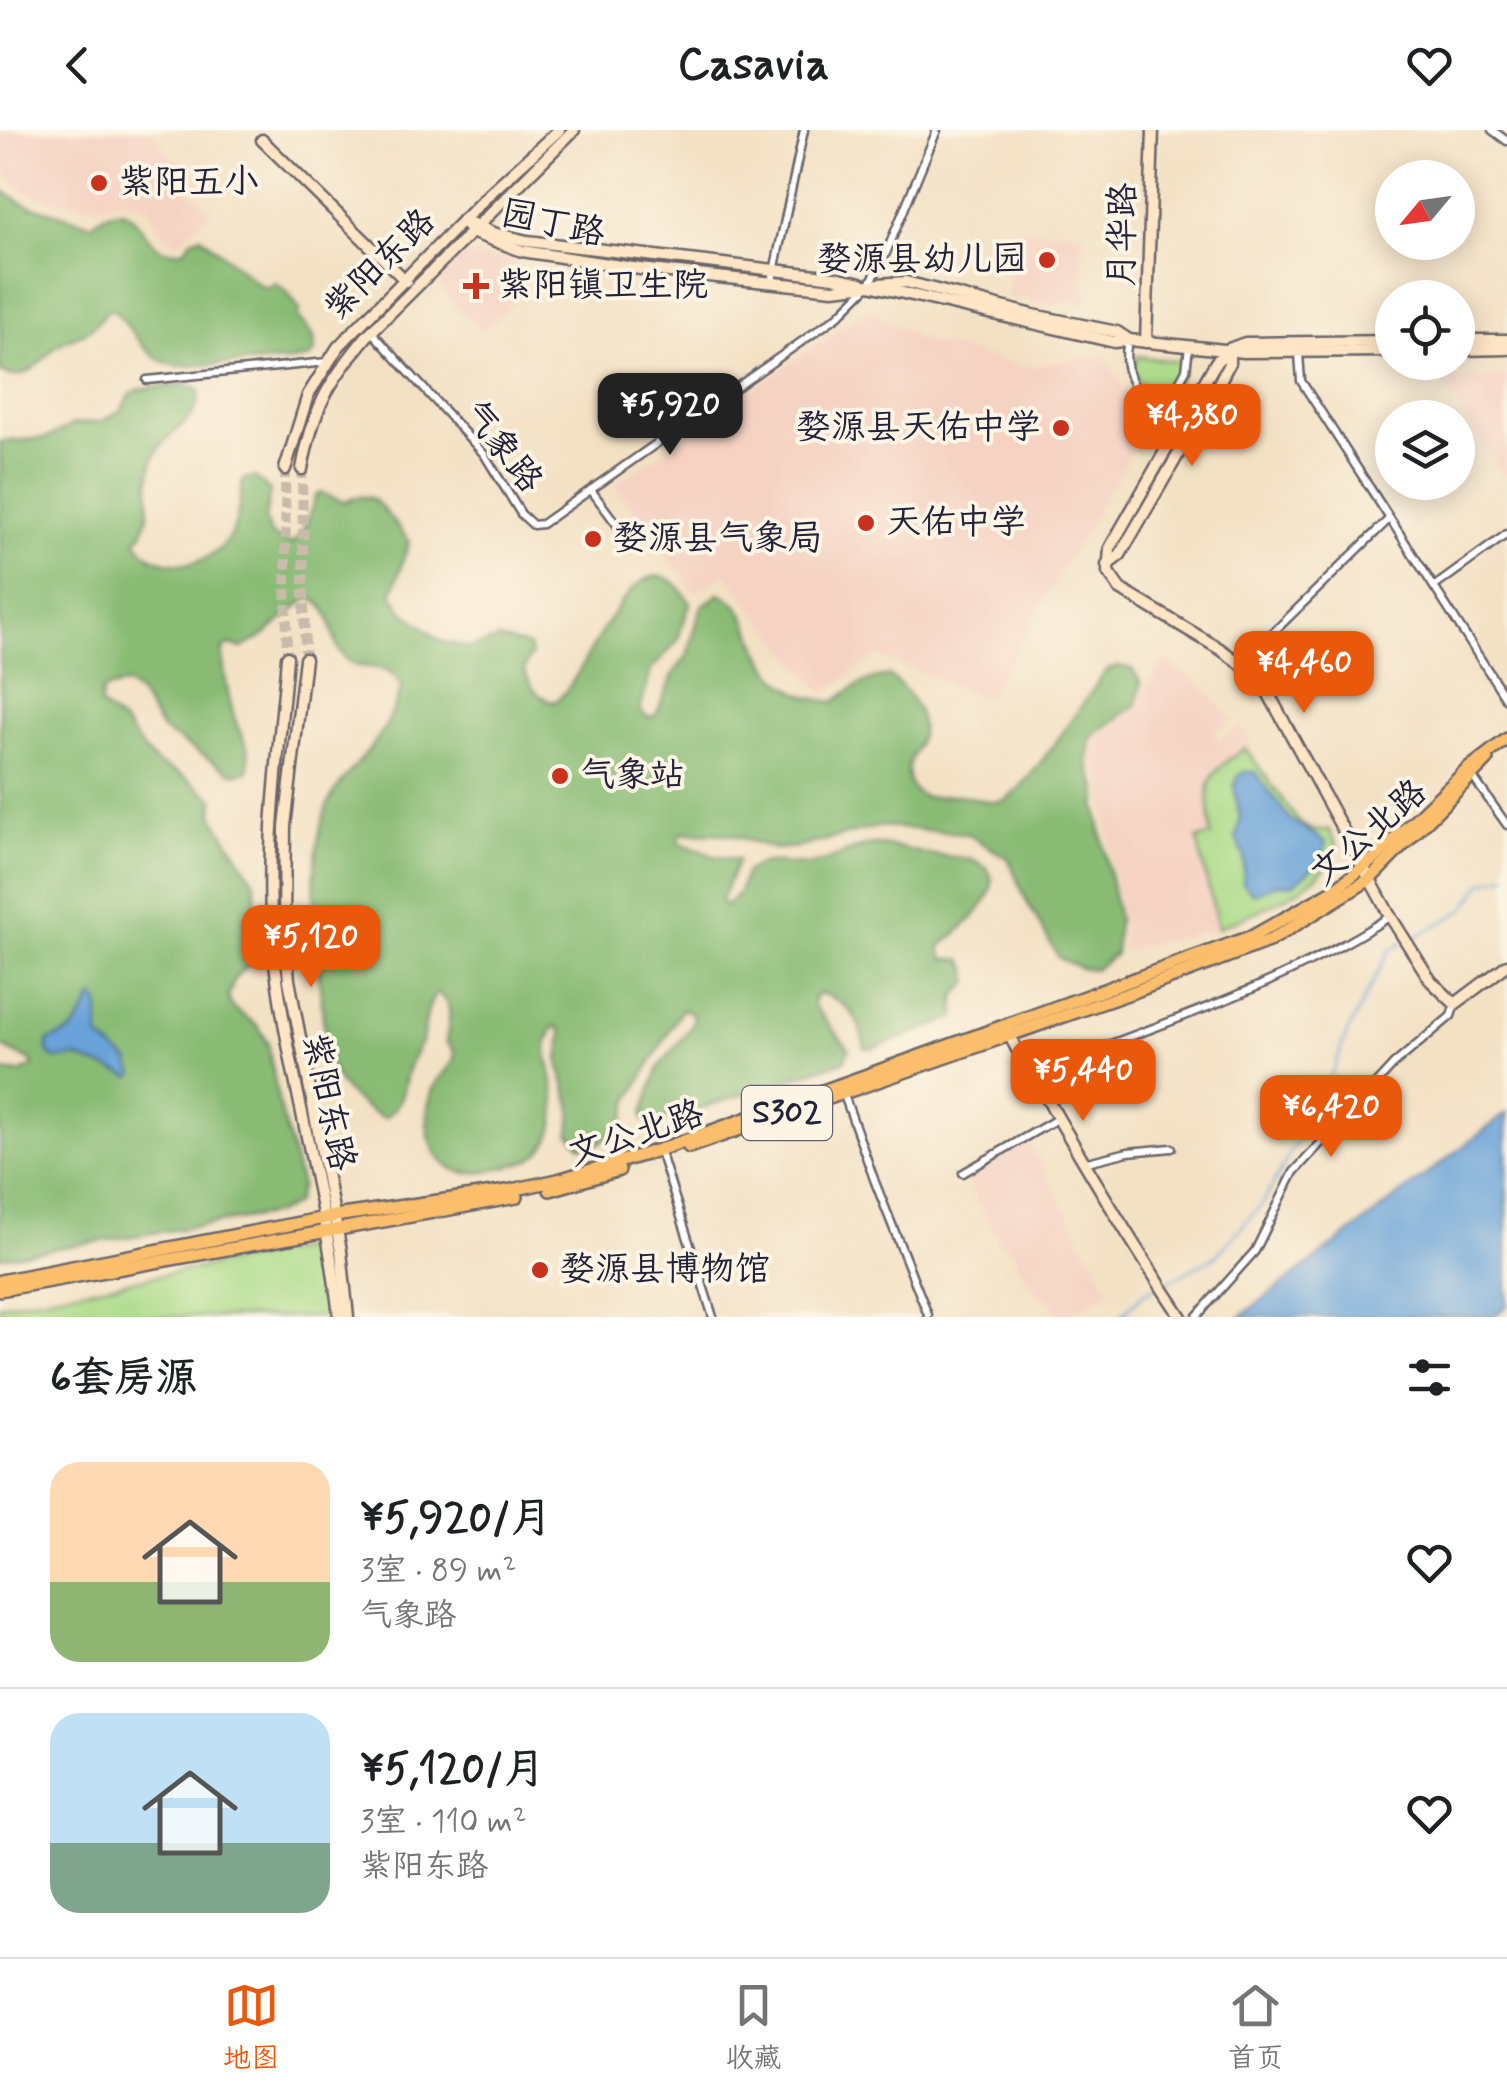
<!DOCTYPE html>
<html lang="zh">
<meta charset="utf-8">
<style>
:root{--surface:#fff;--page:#f2f2f2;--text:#202124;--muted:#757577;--line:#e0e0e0;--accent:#ea580c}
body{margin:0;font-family:Mynerve,"LXGW WenKai TC",sans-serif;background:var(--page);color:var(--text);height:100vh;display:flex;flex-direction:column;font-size:38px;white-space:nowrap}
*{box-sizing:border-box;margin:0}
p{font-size:32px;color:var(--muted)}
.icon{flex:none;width:55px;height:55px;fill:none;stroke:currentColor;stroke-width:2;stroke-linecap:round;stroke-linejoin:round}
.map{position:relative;height:1187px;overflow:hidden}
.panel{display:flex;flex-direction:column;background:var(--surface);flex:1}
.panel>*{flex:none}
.needle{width:65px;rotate:241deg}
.fabs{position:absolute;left:1375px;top:30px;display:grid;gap:20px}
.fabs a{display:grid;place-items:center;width:100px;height:100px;border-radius:50%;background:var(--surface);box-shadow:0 5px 25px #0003;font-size:50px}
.price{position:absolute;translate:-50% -85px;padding:0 22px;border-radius:20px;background:var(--accent);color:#fff;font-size:32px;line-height:65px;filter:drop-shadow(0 2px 5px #0008)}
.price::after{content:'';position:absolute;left:50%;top:60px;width:30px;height:22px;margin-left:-15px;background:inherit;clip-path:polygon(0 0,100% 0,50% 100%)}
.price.on{background:#222;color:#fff}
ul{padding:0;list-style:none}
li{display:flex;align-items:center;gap:30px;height:250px;padding:0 50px}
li+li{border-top:2px solid var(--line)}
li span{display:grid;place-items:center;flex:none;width:280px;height:200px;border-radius:30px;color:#555}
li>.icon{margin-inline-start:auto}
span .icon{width:120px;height:120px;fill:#fffc;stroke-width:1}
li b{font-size:42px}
h2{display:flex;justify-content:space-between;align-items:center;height:120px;padding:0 50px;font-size:42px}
header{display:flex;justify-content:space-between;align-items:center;height:130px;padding:0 50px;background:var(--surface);font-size:45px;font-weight:700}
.menu{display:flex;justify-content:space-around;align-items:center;height:140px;border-top:2px solid var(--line);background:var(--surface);font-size:28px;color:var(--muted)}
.menu a{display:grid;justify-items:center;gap:5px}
.menu .on{color:var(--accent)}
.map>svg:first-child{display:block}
</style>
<header><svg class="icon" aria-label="back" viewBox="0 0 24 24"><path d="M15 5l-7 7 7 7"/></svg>Casavia<svg class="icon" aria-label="heart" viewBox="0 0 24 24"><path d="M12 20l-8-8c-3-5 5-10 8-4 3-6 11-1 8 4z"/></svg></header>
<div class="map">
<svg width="1507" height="1187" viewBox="0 0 1507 1187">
<rect width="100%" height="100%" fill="#fcf5e5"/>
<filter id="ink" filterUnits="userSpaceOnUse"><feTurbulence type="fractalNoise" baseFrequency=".01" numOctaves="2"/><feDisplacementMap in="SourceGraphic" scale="20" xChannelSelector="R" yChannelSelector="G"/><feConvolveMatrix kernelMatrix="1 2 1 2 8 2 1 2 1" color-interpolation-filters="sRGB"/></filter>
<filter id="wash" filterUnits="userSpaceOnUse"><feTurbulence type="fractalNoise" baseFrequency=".0048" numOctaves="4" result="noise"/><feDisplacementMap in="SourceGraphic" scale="40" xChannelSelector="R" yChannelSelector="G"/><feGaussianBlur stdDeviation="2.25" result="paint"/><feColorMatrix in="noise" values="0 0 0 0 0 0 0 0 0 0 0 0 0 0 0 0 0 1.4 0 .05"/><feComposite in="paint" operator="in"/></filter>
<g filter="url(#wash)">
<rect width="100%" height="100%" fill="#f3e1c4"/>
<!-- built -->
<g fill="#f5d2c2">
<path d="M12 0H153L170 25 190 36 175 47 211 81 181 111H165L148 77 123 70 97 77 46 69 23 60 0 38V7Z"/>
<path d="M1013 100 1084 101V158H1089V172L1032 175V168L1007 169Z"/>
<path d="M458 125 514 132 509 165 515 173 482 203 450 171 435 146Z"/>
<path d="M869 179 917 208 1024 237 1103 225 1134 275 1161 302 1146 297 987 569 877 526 823 565 725 443 694 463 615 355Z"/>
<path d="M1507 246V350L1444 257V248Z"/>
<path d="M1165 530 1204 558 1233 589 1214 603 1219 611 1241 596 1251 614 1215 637 1208 653 1210 705 1197 709 1217 798 1126 820 1120 816 1123 804 1100 644 1094 636 1095 606 1114 597 1138 577 1147 555Z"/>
<path d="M1029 1010 1110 1162 1063 1187H1059L1046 1166 1039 1168 1008 1115 1002 1116 963 1046Z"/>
</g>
<!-- green -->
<g fill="#acdb89" stroke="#677e62" stroke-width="2.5">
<path d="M1138 226 1182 232V243L1164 274 1153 271 1131 240Z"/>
<path d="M1245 618 1299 692C1307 699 1319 704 1329 699L1337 717C1321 761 1258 779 1218 798L1197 709 1211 706C1209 654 1198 649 1245 618Z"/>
<path d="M323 1115 330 1187H0V1175Z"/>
</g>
<!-- forest -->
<g fill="#89bb75" stroke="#566e58" stroke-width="2.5">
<path d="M0 59 25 74 91 94C96 91 105 83 112 82 144 73 142 133 185 119L192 109 201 106 258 154 268 158 275 153 286 161 300 180 297 186 314 207 315 222 310 228 292 231 177 236C143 229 134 199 112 178 103 183 99 193 89 200 79 207 63 210 54 218 39 233 25 254 0 242Z"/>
<path d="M186 254 199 260C200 294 165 301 155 325 143 353 158 383 137 410 142 424 153 429 166 432 196 439 224 425 235 395 240 380 239 364 244 349L255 347 270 361 265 389 271 405 291 414C305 404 310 382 316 365L321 363 344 372C365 362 374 366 387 384 394 394 403 401 409 412L392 464 402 480 440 511 470 518 499 509 529 516 531 524 524 540C531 557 536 567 554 572 585 558 638 380 690 473L677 511 651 540 640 580 648 588 656 585 674 543 687 526 702 476 719 464C765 476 742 564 834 572 852 558 866 549 889 546 908 559 928 587 919 611 914 624 903 638 910 654 921 676 940 664 957 665 972 666 987 674 1002 671 1021 669 1090 562 1106 541L1118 536 1132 539 1141 553 1137 574 1091 607C1091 615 1088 626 1089 634 1092 650 1102 658 1096 676L1118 790 1115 824 1095 839H1083L1059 828 1026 770 1009 729 967 704 880 696 799 717 774 719 730 704 682 703 679 709 682 714 714 726 738 730 721 770 726 777 739 762 746 742C765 725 790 737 813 734 834 731 851 717 872 715 894 714 912 722 933 725 946 727 960 726 972 730 1024 750 961 800 940 817L944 829H962L968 839 969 852 955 866V888L874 918H865C859 886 851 875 821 863L814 868V876L849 919 844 931 656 993 644 989 643 983 658 939 691 897 694 889 690 881 682 879 629 971 623 994 614 1004 595 1015 580 1016 570 1003 572 978 559 933 562 903 559 897H554L547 913V923C554 957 568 1004 532 1028 523 1035 506 1036 495 1039 483 1043 463 1046 451 1038 424 1021 422 981 435 955 443 940 467 929 446 912 448 892 456 876 437 863 425 877 427 892 422 909 419 919 411 928 408 939 402 959 404 976 384 988 357 976 334 954 327 926 321 856 299 728 332 666 343 647 362 630 375 612 388 595 395 576 402 557 386 524 361 548 343 526 326 505 338 476 308 468L262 507 242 518 229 515 223 519C222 541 228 565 234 586 240 610 253 614 248 641L234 644 162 600 140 565 126 554 103 560 100 575 125 595 146 623 158 634 182 645 214 669 213 684 219 696 255 752 256 815 252 832 236 846 228 867 232 877 258 896 268 913 278 970 301 1056 295 1074 275 1084 0 1127V941L20 943 33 936 30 930 0 916V312L47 308 74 294 100 292 120 281 131 264 140 259Z"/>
</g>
<!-- water -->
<g fill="#68a2d8" stroke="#45628a" stroke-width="2.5">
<path d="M1244 642H1255L1290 689 1326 712 1323 729 1294 754 1273 755 1253 764 1243 753 1244 726 1236 708 1240 689 1234 657 1239 645Z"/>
<path d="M94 867 99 874V908L129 931 134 944 132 947 75 927 55 929 47 921 48 911 73 901Z"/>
<path d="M1507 983V1176L1493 1187H1240Z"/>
</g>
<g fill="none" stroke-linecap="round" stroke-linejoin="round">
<!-- stream -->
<g stroke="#68a2d8" stroke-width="2.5">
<path d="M1410 810 1464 780 1482 753 1507 745"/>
<path d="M1165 1154 1216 1126 1263 1073 1326 958 1348 901 1389 821 1403 813"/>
<path d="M1120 1187 1142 1165 1157 1157"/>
</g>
</g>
</g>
<g filter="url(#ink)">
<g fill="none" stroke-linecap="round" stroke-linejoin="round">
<!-- secondary-tunnel -->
<g stroke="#c9bba9" stroke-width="10" stroke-dasharray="10 5" stroke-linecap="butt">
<path d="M285 339 287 527"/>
<path d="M302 339 305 529"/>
</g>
<defs>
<g id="street">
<path d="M1492 0 1507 11"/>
<path d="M772 151 804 0"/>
<path d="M370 200 484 324 521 384 533 395 542 394 838 186 869 155 884 128 937 0"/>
<path d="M1128 212C1121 237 1134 263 1154 278L1167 274 1186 240 1189 217"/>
<path d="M1299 224 1301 251 1507 570"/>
<path d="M147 250 327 232"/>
<path d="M591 360 635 419"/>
<path d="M1435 456 1507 404"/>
<path d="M1241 534 1389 389"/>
<path d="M1470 643 1507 695"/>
<path d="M1081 925C1188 885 1293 849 1389 787"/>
<path d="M843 962 875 1052 928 1185"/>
<path d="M660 1021 713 1187"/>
<path d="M1083 1033 1128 1022 1172 1018"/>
<path d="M963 1043 1057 989"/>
<path d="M1196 1187 1255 1121 1294 1042 1394 934 1451 886 1455 874"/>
</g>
<g id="secondary">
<path d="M262 10 406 151"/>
<path d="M463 90 471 102 522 121 640 139 833 159 869 155 1114 212 1129 210 1244 222 1392 221"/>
<path d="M464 90 493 103 527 111 834 147 861 153"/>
<path d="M878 154 906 152 1033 185 1117 202 1129 210"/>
<path d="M1458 210H1507"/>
<path d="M1392 211 1245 213 1229 219 1216 232 1110 418 1108 442 1120 459 1220 519 1241 534 1266 559 1390 786 1431 851 1455 874 1507 835"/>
<path d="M1146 212 1153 0"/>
<path d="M1458 220 1507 219"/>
<path d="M285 339 308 265 338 217 490 63 559 0"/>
<path d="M302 339C314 277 327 254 367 206L574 0"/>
<path d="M1107 435 1120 425 1212 266 1229 234V219"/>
<path d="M287 527C279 626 263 727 274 825 288 947 326 1065 339 1187"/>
<path d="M305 529 285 696 284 793 289 850 341 1121 348 1187"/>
<path d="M1007 899C1019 928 1031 941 1046 967 1089 1042 1133 1115 1181 1187"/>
</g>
<g id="primary">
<path d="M689 1017 1136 861 1271 810 1370 749 1487 630"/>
<path d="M550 1060 619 1040"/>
<path d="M0 1151 335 1086 507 1061 558 1050 659 1020 1170 836 1253 806 1331 762 1375 728 1468 639 1507 609"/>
<path d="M0 1160 517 1067"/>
</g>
</defs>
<!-- street casing -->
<use href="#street" stroke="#6b656b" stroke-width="11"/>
<!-- secondary casing -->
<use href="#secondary" stroke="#6b656b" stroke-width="15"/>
<!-- primary casing -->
<use href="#primary" stroke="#6b656b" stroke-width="16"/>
<!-- street -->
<use href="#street" stroke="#fff" stroke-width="6"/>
<!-- secondary -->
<use href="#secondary" stroke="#fde5c5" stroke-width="10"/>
<!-- primary -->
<use href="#primary" stroke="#fabe6d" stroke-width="11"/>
</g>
</g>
<!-- markers -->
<g fill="#c8321e" stroke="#fcf5e5" stroke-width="4">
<circle cx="99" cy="53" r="10"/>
<circle cx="1047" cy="130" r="10"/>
<path d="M471 141h10v10h10v10h-10v10h-10v-10h-10v-10h10z"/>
<circle cx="1061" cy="298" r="10"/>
<circle cx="866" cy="393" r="10"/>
<circle cx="593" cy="409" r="10"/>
<circle cx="560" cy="646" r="10"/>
<circle cx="540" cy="1140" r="10"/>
</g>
<g text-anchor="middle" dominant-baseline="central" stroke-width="8" stroke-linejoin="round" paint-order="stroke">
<!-- shield labels -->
<rect fill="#fcf5e5" stroke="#63616e" stroke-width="2.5" x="742" y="956" width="90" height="54" rx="8"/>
<g font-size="32" font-weight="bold" fill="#22223b">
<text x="787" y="983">S302</text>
</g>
<!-- poi labels -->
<g font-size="35" fill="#22223b" stroke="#fcf5e5" text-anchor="start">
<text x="119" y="53">紫阳五小</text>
<text x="1027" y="130" text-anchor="end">婺源县幼儿园</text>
<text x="498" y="156">紫阳镇卫生院</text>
<text x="1041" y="298" text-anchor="end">婺源县天佑中学</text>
<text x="886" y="393">天佑中学</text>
<text x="613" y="409">婺源县气象局</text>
<text x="580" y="646">气象站</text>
<text x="560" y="1140">婺源县博物馆</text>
</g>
<!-- street labels -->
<g font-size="35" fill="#22223b" stroke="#fcf5e5">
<text transform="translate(553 94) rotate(12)">园丁路</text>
<text transform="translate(1123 105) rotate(-89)">月华路</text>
<text transform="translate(380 135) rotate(-45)">紫阳东路</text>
<text transform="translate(502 317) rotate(52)">气象路</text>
<text transform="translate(1369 703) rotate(-41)">文公北路</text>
<text transform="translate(328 972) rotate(78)">紫阳东路</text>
<text transform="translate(636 1004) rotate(-18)">文公北路</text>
</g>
</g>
</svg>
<div class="fabs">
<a><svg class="needle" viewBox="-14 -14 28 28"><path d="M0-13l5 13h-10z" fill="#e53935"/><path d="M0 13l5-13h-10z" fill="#757577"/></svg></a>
<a><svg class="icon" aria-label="locate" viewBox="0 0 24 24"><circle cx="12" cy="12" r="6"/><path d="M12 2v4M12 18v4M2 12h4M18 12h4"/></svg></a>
<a><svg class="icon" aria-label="layers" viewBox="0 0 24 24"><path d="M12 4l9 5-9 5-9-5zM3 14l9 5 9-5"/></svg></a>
</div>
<b class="price on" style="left:670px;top:328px">¥5,920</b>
<b class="price" style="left:1192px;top:339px">¥4,380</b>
<b class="price" style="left:1304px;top:586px">¥4,460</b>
<b class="price" style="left:311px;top:860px">¥5,120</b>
<b class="price" style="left:1083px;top:994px">¥5,440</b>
<b class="price" style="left:1331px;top:1030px">¥6,420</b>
</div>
<section class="panel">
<h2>6套房源<svg class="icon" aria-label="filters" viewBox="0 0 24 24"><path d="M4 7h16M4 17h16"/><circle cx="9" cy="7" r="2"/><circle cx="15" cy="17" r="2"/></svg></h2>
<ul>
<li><span style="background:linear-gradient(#ffd9b3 60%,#8fb573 0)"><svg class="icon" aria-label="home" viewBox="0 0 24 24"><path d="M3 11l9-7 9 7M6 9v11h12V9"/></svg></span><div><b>¥5,920/月</b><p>3室 · 89 m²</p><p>气象路</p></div><svg class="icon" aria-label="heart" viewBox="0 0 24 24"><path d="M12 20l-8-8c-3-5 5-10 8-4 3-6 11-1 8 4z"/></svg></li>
<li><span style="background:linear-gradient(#bfe0f5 65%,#7fa58c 0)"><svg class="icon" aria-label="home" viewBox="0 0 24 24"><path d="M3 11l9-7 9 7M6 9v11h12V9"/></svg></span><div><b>¥5,120/月</b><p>3室 · 110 m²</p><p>紫阳东路</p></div><svg class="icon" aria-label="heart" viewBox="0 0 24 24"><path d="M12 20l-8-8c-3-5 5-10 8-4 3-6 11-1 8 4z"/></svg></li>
</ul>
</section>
<nav class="menu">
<a class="on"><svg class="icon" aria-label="map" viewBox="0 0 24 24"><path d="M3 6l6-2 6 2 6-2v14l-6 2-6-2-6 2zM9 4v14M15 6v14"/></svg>地图</a>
<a><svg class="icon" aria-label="saved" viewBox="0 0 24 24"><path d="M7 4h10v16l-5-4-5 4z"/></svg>收藏</a>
<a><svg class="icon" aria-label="home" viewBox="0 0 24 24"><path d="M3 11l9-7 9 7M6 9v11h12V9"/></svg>首页</a>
</nav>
